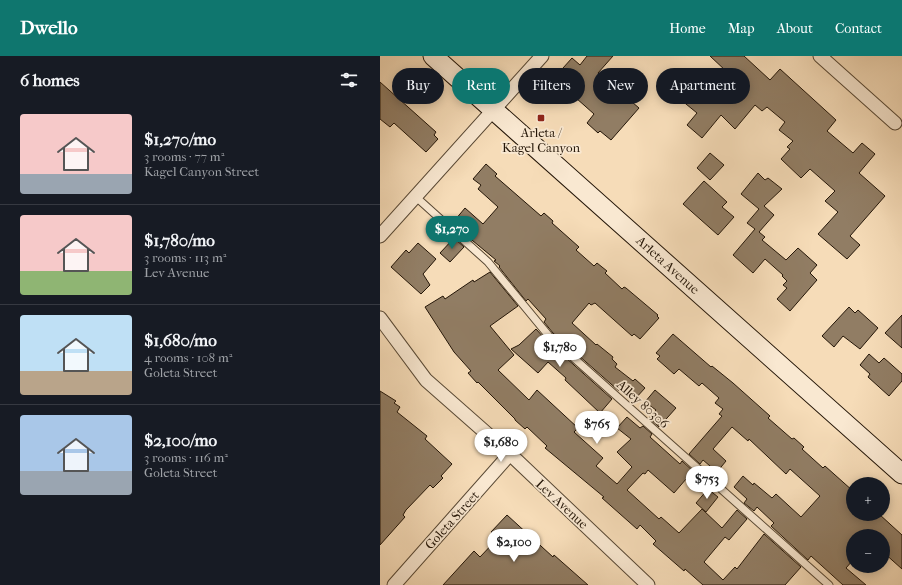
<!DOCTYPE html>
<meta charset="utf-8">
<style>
:root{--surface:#171b24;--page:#242831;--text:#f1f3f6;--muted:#9ea1a6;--line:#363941;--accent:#0f766e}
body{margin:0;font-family:"IM FELL French Canon",serif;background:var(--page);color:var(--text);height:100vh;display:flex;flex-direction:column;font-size:15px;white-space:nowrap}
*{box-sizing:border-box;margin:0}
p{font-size:13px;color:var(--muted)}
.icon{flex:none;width:22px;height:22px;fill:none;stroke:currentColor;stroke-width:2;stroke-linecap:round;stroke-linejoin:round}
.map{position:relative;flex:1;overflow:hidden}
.details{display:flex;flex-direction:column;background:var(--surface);width:380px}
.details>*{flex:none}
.hud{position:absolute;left:12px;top:12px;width:380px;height:36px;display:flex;gap:8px}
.tools{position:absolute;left:466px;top:421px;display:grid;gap:8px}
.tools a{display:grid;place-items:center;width:44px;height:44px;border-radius:50%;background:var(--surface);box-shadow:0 2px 10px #0003;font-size:20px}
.price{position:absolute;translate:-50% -34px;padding:0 9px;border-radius:14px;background:#fff;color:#222;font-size:13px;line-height:26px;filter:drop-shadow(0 1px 2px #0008)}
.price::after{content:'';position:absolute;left:50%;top:24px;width:12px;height:9px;margin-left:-6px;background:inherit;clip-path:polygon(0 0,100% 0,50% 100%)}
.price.current{background:var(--accent);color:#fff}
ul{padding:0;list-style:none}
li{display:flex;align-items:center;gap:12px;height:100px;padding:0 20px}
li+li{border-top:1px solid var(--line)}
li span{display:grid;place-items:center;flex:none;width:112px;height:80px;border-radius:4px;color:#555}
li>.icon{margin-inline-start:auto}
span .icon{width:48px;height:48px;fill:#fffc;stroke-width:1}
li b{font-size:17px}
h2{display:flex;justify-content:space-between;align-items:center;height:48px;padding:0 20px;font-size:17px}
.tag{padding:0 14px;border-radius:18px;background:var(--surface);box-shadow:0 2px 10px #0003;font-size:14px;line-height:36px}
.tag.current{background:var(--accent);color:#fff}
header{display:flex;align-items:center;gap:24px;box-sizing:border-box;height:56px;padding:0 20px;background:var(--accent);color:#fff}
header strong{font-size:19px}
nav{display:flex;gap:22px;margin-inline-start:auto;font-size:14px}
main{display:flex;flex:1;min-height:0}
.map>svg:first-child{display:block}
</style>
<header>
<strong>Dwello</strong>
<nav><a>Home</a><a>Map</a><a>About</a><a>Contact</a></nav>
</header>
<main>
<section class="details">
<h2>6 homes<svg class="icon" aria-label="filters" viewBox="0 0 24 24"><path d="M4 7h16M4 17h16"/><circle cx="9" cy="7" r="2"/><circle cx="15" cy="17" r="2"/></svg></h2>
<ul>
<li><span style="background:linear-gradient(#f6c9c9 75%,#9aa5b1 0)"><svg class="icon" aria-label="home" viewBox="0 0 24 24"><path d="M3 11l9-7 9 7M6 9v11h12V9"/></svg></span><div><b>$1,270/mo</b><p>3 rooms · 77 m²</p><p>Kagel Canyon Street</p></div></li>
<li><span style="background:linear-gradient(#f6c9c9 70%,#8fb573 0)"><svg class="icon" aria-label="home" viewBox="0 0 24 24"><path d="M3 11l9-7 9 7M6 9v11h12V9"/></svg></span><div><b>$1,780/mo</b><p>3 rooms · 113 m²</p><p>Lev Avenue</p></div></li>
<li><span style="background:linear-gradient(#bfe0f5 70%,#b9a48a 0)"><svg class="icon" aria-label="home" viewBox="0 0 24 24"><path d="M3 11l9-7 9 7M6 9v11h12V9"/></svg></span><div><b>$1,680/mo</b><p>4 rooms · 108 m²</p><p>Goleta Street</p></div></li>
<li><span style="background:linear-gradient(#a9c7e8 70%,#9aa5b1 0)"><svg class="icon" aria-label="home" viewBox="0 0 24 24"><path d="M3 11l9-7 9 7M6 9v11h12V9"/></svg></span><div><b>$2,100/mo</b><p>3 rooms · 116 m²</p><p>Goleta Street</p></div></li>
</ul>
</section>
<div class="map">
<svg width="522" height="529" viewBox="0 0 522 529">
<rect width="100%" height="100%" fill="#f6dcb8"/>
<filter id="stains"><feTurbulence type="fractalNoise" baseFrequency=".005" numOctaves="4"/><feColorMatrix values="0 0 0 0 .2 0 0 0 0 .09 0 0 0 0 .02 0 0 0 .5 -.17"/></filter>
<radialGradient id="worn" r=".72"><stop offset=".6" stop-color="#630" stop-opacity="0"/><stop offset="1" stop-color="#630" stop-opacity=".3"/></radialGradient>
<!-- building -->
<g fill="#917d64" stroke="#241608">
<path d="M207 0H233L218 17 259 52 231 84 220 75 218 77 207 67 214 58 187 34 190 30 183 24 189 17 183 12 192 2 200 9Z"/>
<path d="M330 0H364L390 24 400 13 456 64 447 75 473 97 482 87 495 98 479 117 505 140 470 180 480 189 467 203 438 178 458 156 445 145 455 135 430 113 421 122 401 103 410 93 407 91 413 85 399 74 405 66 387 51 382 55 375 49 355 73 341 59 322 82 307 69 317 57 295 39 309 24 325 38 346 15Z"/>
<path d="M0 26 56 76 54 79 58 83 46 96 14 67 10 71 0 63Z"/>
<path d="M330 97 344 109 330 124 317 112Z"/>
<path d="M106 108 117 118 115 120 161 160 164 157 173 165 172 167 199 191 196 194 214 210 217 207 227 215 225 217 242 233 244 231 246 232 278 259 277 260 279 262 260 283 254 278 252 280 215 247 211 249 209 247 192 267 216 289 217 288 233 301 232 303 237 308 235 311 253 325 255 323 265 332 255 343 242 332 239 335 173 277 164 266 166 263 148 243 146 245 119 211 120 210 114 205 116 204 81 175 84 171 75 164 85 152 103 168 118 151 98 133 101 129 93 123Z"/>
<path d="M378 117 385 124 388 122 402 133 384 150 394 159 379 176 385 181 382 184 406 204 418 192 437 209 430 217 437 224 410 255 397 243 407 232 403 229 407 225 402 220 403 219 385 203 373 217 353 199 375 173 367 167 379 153 361 138Z"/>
<path d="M324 125 347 146 342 151 354 161 338 179 303 148Z"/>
<path d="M74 182 84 191 70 206 60 197Z"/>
<path d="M38 187 56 203 43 218 50 229 41 238 11 211 26 194 29 197Z"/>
<path d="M110 216 138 250 110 270 134 299 118 314 149 344 157 334 198 372 194 376 223 402 216 410 237 428 252 411 237 396 251 383 237 372 247 361 260 372 263 370 272 378 270 381 300 408 302 405 313 415 294 437 268 414 265 418 263 417 247 434 279 463 281 461 299 477 322 453 342 472 357 454 367 463 349 484 345 481 324 506 343 524 355 511 357 513 384 478 421 511 405 529H323L305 513 304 515 273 488 276 485 260 469 257 473 222 442 224 441 165 392 167 390 147 371 145 373 135 364V363L98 326 97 327 88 317 91 315 74 296 45 251 63 240 65 243 93 224 94 226Z"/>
<path d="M469 251 475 257 478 254 498 272 480 293 463 280 454 291 442 280Z"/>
<path d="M522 259V292L505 277Z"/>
<path d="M156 273 166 284 232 343 220 357 185 324 186 322 168 306 158 317 131 293 139 289Z"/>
<path d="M293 278 331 311 332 310 353 327 390 360 388 362 412 383 414 382 424 391 422 393 443 412 445 410 473 435V458H499L522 479V513L503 496V480H473V504L466 512 486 529H463L431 500 428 504 391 470 394 467 377 451 374 455 364 447 367 443 354 431 363 420 373 429 374 427 392 442 396 438 421 461 440 440 410 413 406 418 369 383 368 385 352 371 333 393 346 405 337 416 323 404 320 408 309 398 342 360 339 358 343 353 335 347 339 342 322 327 319 330 299 313 294 318 277 303 280 300 276 297Z"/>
<path d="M489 298 499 307 504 302 522 318V325L509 340 488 321 490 318 480 309Z"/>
<path d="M275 334 296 352 279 371 269 362 276 354 265 346Z"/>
<path d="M0 335 16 345 14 347 20 351 17 356 47 380 45 383 72 408 61 420 63 422 53 432 50 429 26 454 23 459 25 461 0 489Z"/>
<path d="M328 433 338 441 326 456 316 447Z"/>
<path d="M127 459 173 501 174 499 208 529H63L94 495 100 501 118 482 111 476Z"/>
</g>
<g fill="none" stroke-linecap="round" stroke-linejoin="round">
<defs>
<path id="service" d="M36 141 108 206 169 280 449 529"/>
<g id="minor">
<path d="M440 0 515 67"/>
<path d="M0 180 162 0"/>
<path d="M0 262 46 324 130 398 268 529"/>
<path d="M14 529 130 398"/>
</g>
<path id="secondary" d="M53 0 522 418"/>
</defs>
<!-- service casing -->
<use href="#service" stroke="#584834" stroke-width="9"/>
<!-- minor casing -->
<use href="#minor" stroke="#584834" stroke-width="15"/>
<!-- secondary casing -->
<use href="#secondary" stroke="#241608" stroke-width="21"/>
<!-- service -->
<use href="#service" stroke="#f9e8d1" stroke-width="7"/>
<!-- minor -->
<use href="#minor" stroke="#f9e8d1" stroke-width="13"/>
<!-- secondary -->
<use href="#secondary" stroke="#f9e8d1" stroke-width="19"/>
</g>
<!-- markers -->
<rect fill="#8f2418" stroke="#f9e8d1" stroke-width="1.5" x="157" y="58" width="8" height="8" rx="2"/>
<g text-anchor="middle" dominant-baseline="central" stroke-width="3.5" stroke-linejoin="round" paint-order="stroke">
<!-- poi labels -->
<g font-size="13" fill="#241608" stroke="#f9e8d1">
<text x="161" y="76">Arleta /<tspan x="161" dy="15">Kagel Canyon</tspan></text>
</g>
<!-- street labels -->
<g font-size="13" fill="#241608" stroke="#f9e8d1">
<text transform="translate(288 209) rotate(42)">Arleta Avenue</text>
<text transform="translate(263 348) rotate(42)">Alley 80306</text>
<text transform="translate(182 448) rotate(43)">Lev Avenue</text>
<text transform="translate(72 464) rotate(-48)">Goleta Street</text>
</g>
</g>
<rect width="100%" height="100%" filter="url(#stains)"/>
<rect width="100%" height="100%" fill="url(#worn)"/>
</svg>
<div class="tools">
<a>+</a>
<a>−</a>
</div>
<b class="price current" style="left:72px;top:194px">$1,270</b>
<b class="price" style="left:180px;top:312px">$1,780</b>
<b class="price" style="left:217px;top:389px">$765</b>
<b class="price" style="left:121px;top:407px">$1,680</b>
<b class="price" style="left:327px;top:444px">$753</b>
<b class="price" style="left:134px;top:507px">$2,100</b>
<div class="hud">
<a class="tag">Buy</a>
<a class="tag current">Rent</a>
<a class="tag">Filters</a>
<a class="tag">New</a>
<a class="tag">Apartment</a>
</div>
</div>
</main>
